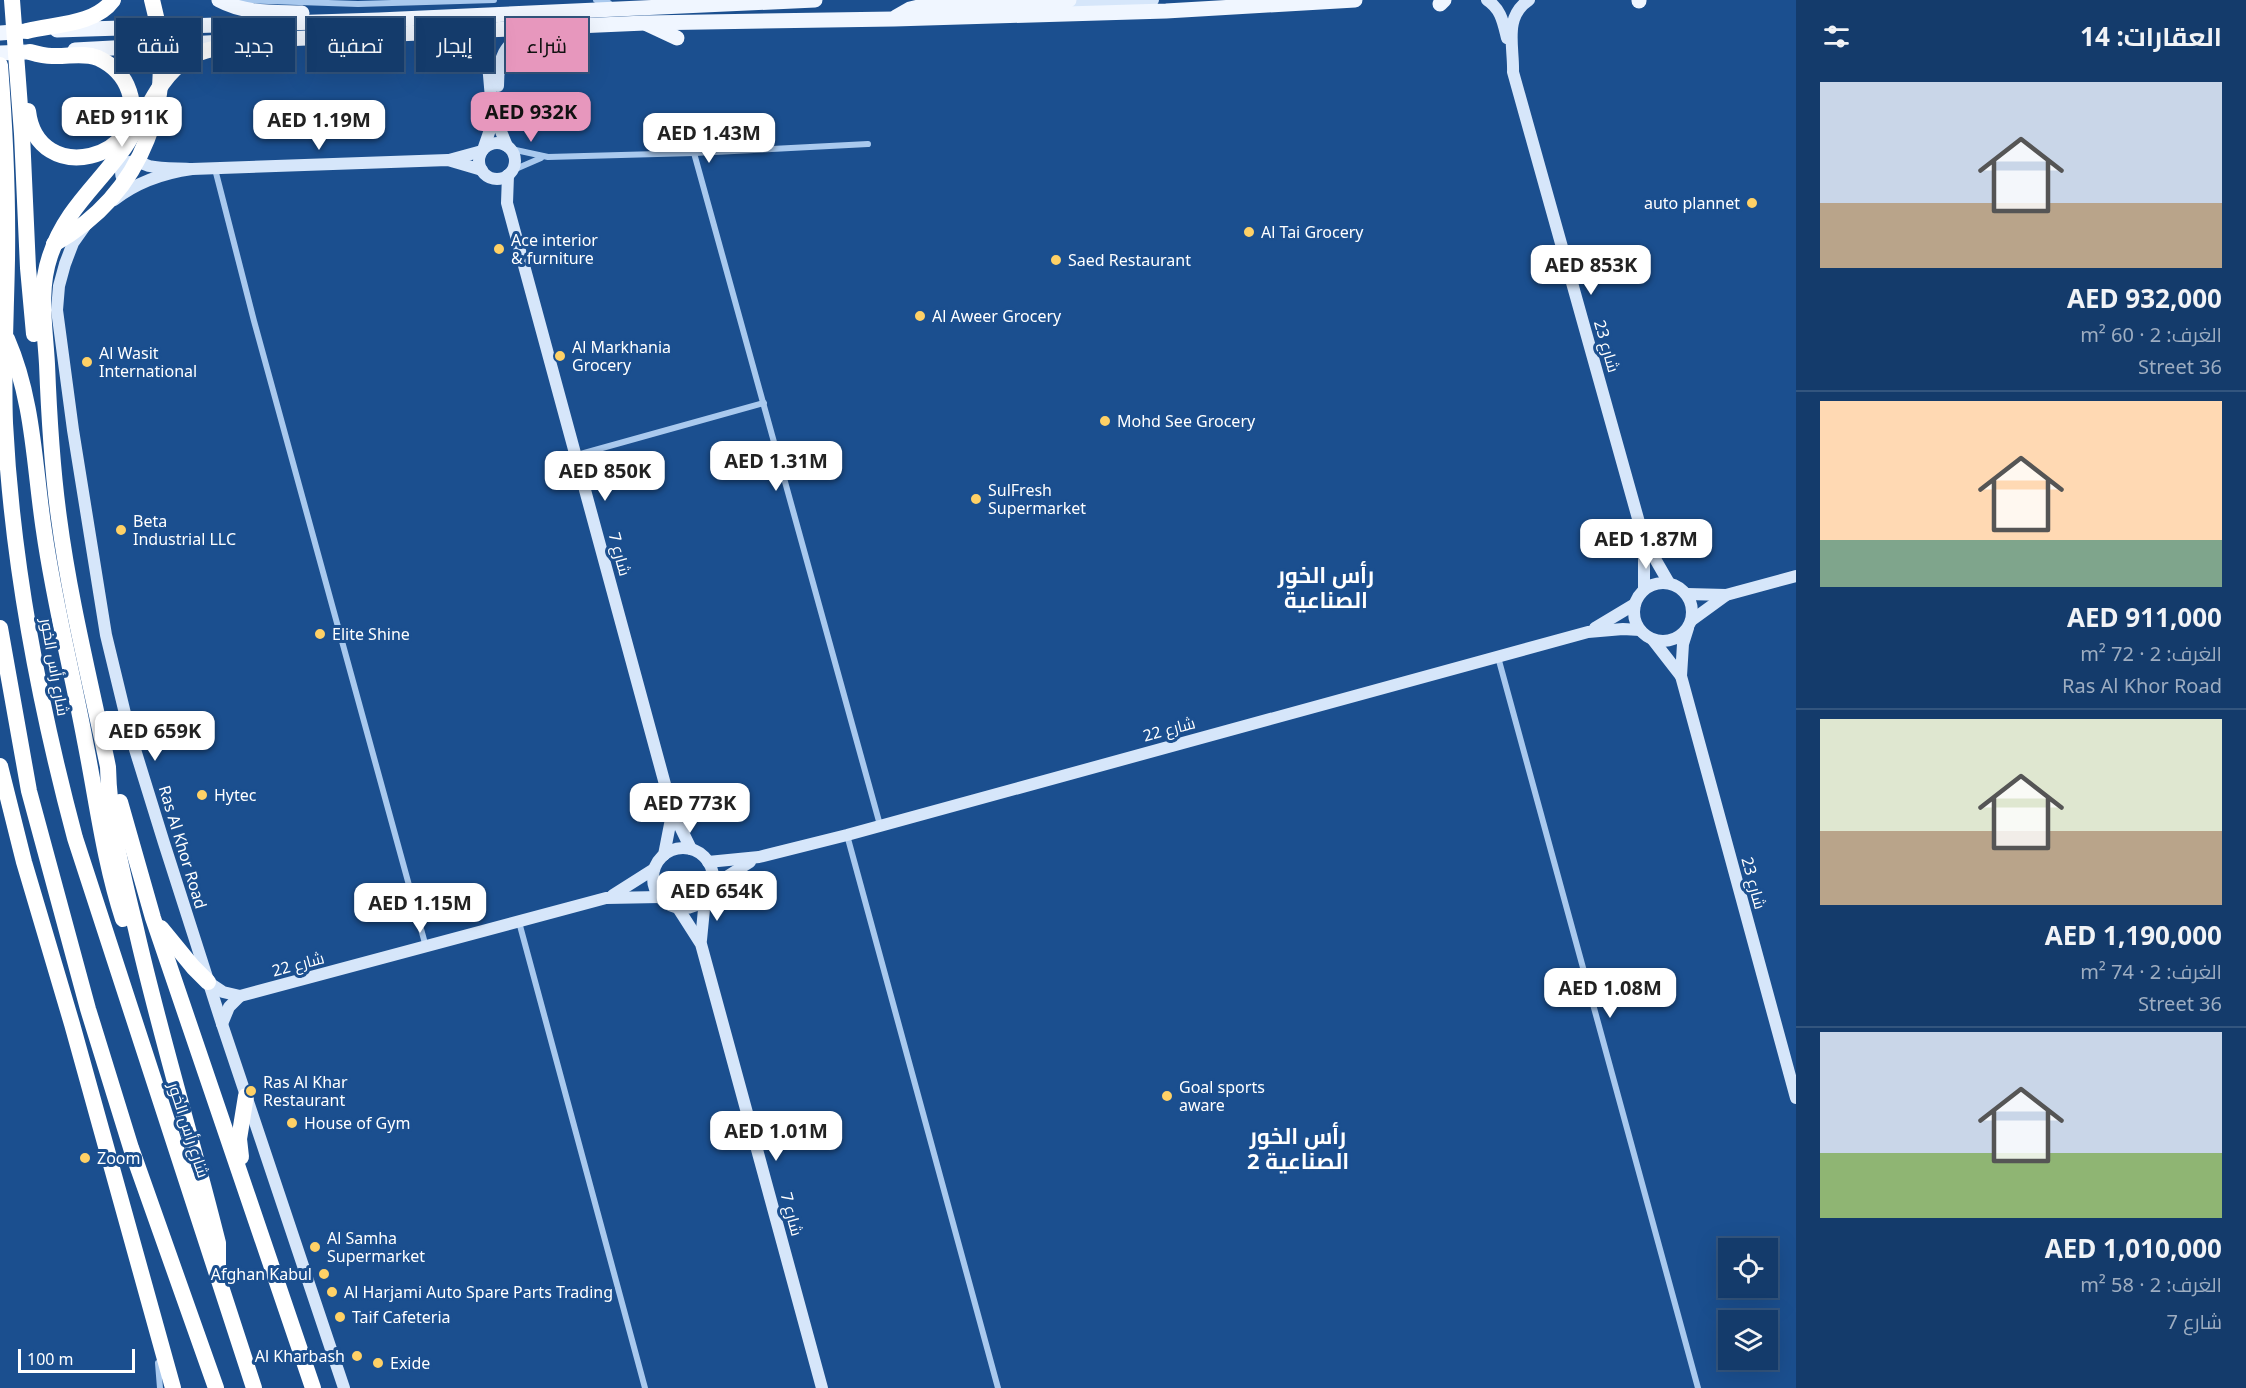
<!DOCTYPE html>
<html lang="ar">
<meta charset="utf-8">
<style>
:root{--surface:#143b6b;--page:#1d4271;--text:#f1f3f6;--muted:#9dadc1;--line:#33557e;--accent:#e797bd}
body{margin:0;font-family:"Noto Sans",Cairo,sans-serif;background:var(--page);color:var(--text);direction:rtl;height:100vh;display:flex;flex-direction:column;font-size:22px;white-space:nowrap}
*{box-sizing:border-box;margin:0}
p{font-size:20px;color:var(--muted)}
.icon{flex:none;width:33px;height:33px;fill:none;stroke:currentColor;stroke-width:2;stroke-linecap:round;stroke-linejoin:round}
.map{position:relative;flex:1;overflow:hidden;direction:ltr}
.details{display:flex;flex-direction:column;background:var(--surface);width:450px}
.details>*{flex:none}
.banner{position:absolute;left:18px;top:18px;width:570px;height:54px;direction:rtl;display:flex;gap:12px}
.fabs{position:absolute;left:1718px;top:1238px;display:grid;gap:12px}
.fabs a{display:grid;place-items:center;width:60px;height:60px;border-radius:0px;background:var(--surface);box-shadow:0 6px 24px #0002,0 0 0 2px var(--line);font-size:30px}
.scale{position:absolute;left:18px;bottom:15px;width:117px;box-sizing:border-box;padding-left:6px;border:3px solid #fff;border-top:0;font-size:16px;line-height:21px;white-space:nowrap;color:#fff;-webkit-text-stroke:4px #1b4f8f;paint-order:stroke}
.price{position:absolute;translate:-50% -51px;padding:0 14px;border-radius:12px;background:#fff;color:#222;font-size:20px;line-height:39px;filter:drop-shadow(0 2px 3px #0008)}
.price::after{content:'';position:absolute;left:50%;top:36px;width:18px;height:14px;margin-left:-9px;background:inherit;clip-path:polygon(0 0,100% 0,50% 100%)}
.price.active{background:var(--accent);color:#111}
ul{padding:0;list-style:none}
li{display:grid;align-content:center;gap:12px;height:318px;padding:0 24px}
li+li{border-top:2px solid var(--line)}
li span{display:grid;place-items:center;height:186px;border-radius:0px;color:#555}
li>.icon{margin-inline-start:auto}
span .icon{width:108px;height:108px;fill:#fffc;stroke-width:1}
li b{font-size:26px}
h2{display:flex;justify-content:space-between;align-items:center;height:72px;padding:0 24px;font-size:26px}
.tag{padding:0 21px;border-radius:0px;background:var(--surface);box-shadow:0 6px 24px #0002,0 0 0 2px var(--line);font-size:21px;line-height:54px}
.tag.active{background:var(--accent);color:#111}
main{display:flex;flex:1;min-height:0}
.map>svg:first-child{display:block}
</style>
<main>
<section class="details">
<h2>العقارات: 14<svg class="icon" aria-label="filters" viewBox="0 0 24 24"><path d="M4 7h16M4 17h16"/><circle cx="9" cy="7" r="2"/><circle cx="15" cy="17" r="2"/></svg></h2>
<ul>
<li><span style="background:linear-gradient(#c9d6e8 65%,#b9a48a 0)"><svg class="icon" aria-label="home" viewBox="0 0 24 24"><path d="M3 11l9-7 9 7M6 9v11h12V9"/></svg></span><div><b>AED 932,000</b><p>الغرف: 2 · 60 m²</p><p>36 Street</p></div></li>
<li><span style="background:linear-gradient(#ffd9b3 75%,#7fa58c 0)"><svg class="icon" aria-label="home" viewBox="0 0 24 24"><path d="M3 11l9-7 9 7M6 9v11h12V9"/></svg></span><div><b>AED 911,000</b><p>الغرف: 2 · 72 m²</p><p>Ras Al Khor Road</p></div></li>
<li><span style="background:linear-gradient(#dfe7d0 60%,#b9a48a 0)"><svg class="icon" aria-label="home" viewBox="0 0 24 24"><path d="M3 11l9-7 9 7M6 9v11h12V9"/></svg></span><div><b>AED 1,190,000</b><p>الغرف: 2 · 74 m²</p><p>36 Street</p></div></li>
<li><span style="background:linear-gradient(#c9d6e8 65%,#8fb573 0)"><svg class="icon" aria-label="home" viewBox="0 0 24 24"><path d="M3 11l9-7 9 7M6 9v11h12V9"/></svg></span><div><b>AED 1,010,000</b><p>الغرف: 2 · 58 m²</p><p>شارع 7</p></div></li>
</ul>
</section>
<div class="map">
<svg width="1796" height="1388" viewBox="0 0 1796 1388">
<rect width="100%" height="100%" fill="#1b4f8f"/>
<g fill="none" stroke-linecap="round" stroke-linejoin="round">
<!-- street -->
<g stroke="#a9c9ee" stroke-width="6">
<path d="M238 0 358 4 494 0"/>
<path d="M596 0 609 3"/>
<path d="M511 149 548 157 694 153 868 144"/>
<path d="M694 153 880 825"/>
<path d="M215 169 254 321 426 947"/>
<path d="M511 171 541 158"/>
<path d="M577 455 764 403"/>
<path d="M1498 657 1698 1388"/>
<path d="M847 835 998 1388"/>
<path d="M519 922 645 1388"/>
<path d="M158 1363 160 1388"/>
</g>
<!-- secondary -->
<g stroke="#d6e6fa" stroke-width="12">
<path d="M1487 0C1501 9 1503 22 1507 38"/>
<path d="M1529 0C1503 17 1514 47 1513 72L1644 540V589"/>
<path d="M1059 6 1153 0"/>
<path d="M454 34C471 39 482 47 488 64L493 121 484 147"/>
<path d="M498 86C498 55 504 47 528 28"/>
<path d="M497 112 500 129 507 146"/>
<circle cx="497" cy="161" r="18"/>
<path d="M449 160 482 151"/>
<path d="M508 175 507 203 672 810 691 849"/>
<path d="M127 184C119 177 118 164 130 162 136 160 143 164 149 166 163 169 178 168 192 169L448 160 482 170"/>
<path d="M114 200C137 182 163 173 192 169"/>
<path d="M85 226 73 243 65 264 59 286 57 310 73 430 106 635 129 730 164 843 222 1024 344 1388"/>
<path d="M1647 545 1669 583"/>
<circle cx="1663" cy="612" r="29"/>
<path d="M1687 594 1726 595 1796 576"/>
<path d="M1692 620 1725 596"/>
<path d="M1595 628 1635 604"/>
<path d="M1688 628 1683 644 1681 676 1796 1098"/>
<path d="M1653 640 1681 676"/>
<circle cx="683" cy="878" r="30"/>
<path d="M664 855 672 814"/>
<path d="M708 862 759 857 847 835 1588 632 1623 629 1640 630"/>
<path d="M712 886 750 862"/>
<path d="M613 895 654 869"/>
<path d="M678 908 701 944 822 1388"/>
<path d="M701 940 705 899"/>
<path d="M208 982 223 992 240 996 606 898 660 897"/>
<path d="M222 1024 229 1007 240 996"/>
</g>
<!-- primary -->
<g stroke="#f0f6ff" stroke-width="15">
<path d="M219 0C245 14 273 12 302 13"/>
<path d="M1639 0V1"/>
<path d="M1440 4 1444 0"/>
<path d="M896 17 910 9 923 6 1069 0"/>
<path d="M647 24 677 38"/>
<path d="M57 30 379 20 815 0"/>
<path d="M0 33 27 31"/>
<path d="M261 40 645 23 894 19 1166 11 1355 0"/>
<path d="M75 50 225 42"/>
<path d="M0 53 27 52"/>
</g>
<!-- highway -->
<g stroke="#fff" stroke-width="16">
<path d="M12 0 22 134 28 268 34 334"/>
<path d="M27 31C55 24 95 25 113 0"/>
<path d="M0 65C5 130 8 195 7 260 6 315 3 369 5 423 12 564 39 703 75 838L254 1388"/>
<path d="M28 111C37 189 152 159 129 91 124 76 113 65 98 58 83 52 68 57 52 56 45 56 37 54 30 52"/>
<path d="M54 244C144 193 179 98 152 0"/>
<path d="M7 339C34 401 34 466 44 531 54 602 72 671 85 741 97 801 104 861 123 919"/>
<path d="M0 628 29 791 88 1009 131 1148 216 1388"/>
<path d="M0 766 24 862 72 1024 173 1388"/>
<path d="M120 802 153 918 313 1388"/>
<path d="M161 928 193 967 208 982"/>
<path d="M241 1157 239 1139 246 1096"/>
<path d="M218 1277V1243C192 1138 160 1035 136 929 123 876 109 822 108 767 91 684 70 602 59 518 52 467 49 416 47 364 45 328 38 291 50 256 65 210 97 186 124 148 146 117 156 78 189 58 215 42 246 50 273 39"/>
</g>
</g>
<!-- markers -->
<g fill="#ffd166" stroke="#1b4f8f" stroke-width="2">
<circle cx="1752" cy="203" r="6"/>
<circle cx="1249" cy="232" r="6"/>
<circle cx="499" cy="249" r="6"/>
<circle cx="1056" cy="260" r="6"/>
<circle cx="920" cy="316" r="6"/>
<circle cx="560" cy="356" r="6"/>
<circle cx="87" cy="362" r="6"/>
<circle cx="1105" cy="421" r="6"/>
<circle cx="976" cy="499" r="6"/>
<circle cx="121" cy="530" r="6"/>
<circle cx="320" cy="634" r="6"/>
<circle cx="202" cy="795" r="6"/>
<circle cx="251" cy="1091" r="6"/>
<circle cx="1167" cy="1096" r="6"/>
<circle cx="292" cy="1123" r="6"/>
<circle cx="85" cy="1158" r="6"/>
<circle cx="315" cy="1247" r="6"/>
<circle cx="324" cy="1274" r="6"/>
<circle cx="332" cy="1292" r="6"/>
<circle cx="340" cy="1317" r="6"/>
<circle cx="357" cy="1356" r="6"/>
<circle cx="378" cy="1363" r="6"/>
</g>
<g text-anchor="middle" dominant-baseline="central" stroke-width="6" stroke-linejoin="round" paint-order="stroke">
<!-- poi labels -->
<g font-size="16" fill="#fff" stroke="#1b4f8f" text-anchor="start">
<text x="1740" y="203" text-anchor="end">auto plannet</text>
<text x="1261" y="232">Al Tai Grocery</text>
<text x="511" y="240">Ace interior<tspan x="511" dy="18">&amp; furniture</tspan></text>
<text x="1068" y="260">Saed Restaurant</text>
<text x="932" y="316">Al Aweer Grocery</text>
<text x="572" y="347">Al Markhania<tspan x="572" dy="18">Grocery</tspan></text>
<text x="99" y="353">Al Wasit<tspan x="99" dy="18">International</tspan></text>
<text x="1117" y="421">Mohd See Grocery</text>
<text x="988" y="490">SulFresh<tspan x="988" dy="18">Supermarket</tspan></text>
<text x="133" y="521">Beta<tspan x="133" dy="18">Industrial LLC</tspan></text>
<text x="332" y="634">Elite Shine</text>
<text x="214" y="795">Hytec</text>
<text x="263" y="1082">Ras Al Khar<tspan x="263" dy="18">Restaurant</tspan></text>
<text x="1179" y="1087">Goal sports<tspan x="1179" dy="18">aware</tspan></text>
<text x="304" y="1123">House of Gym</text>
<text x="97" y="1158">Zoom</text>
<text x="327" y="1238">Al Samha<tspan x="327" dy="18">Supermarket</tspan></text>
<text x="312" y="1274" text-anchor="end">Afghan Kabul</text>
<text x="344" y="1292">Al Harjami Auto Spare Parts Trading</text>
<text x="352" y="1317">Taif Cafeteria</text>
<text x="345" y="1356" text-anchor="end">Al Kharbash</text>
<text x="390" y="1363">Exide</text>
</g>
<!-- street labels -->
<g font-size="16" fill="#fff" stroke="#1b4f8f">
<text transform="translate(1607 346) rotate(74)">شارع 23</text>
<text transform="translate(620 554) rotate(75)">شارع 7</text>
<text transform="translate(55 667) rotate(80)">شارع رأس الخور</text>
<text transform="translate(1169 729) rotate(-15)">شارع 22</text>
<text transform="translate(183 847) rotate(73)">Ras Al Khor Road</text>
<text transform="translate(1754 883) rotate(75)">شارع 23</text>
<text transform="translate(298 964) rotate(-15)">شارع 22</text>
<text transform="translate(189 1130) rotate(72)">شارع رأس الخور</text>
<text transform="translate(792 1214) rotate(75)">شارع 7</text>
</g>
<!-- district labels -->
<g font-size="22" font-weight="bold" fill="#fff" stroke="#1b4f8f">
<text x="1326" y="574">رأس الخور<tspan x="1326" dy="25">الصناعية</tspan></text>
<text x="1298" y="1135">رأس الخور<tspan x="1298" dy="25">الصناعية 2</tspan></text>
</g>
</g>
</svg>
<div class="fabs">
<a><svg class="icon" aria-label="locate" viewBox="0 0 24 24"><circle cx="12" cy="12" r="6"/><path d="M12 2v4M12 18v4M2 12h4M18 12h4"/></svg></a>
<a><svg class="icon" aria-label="layers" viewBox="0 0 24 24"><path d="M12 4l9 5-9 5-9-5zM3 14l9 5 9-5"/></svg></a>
</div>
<div class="scale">100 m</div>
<b class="price active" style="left:531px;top:143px">AED 932K</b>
<b class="price" style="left:122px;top:148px">AED 911K</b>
<b class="price" style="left:319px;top:151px">AED 1.19M</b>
<b class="price" style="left:709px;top:164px">AED 1.43M</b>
<b class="price" style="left:1591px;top:296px">AED 853K</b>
<b class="price" style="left:776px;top:492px">AED 1.31M</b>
<b class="price" style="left:605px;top:502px">AED 850K</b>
<b class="price" style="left:1646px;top:570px">AED 1.87M</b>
<b class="price" style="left:155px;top:762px">AED 659K</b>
<b class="price" style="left:690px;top:834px">AED 773K</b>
<b class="price" style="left:717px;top:922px">AED 654K</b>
<b class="price" style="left:420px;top:934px">AED 1.15M</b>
<b class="price" style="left:1610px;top:1019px">AED 1.08M</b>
<b class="price" style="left:776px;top:1162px">AED 1.01M</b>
<div class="banner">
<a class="tag active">شراء</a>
<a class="tag">إيجار</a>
<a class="tag">تصفية</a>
<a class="tag">جديد</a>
<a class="tag">شقة</a>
</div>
</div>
</main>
